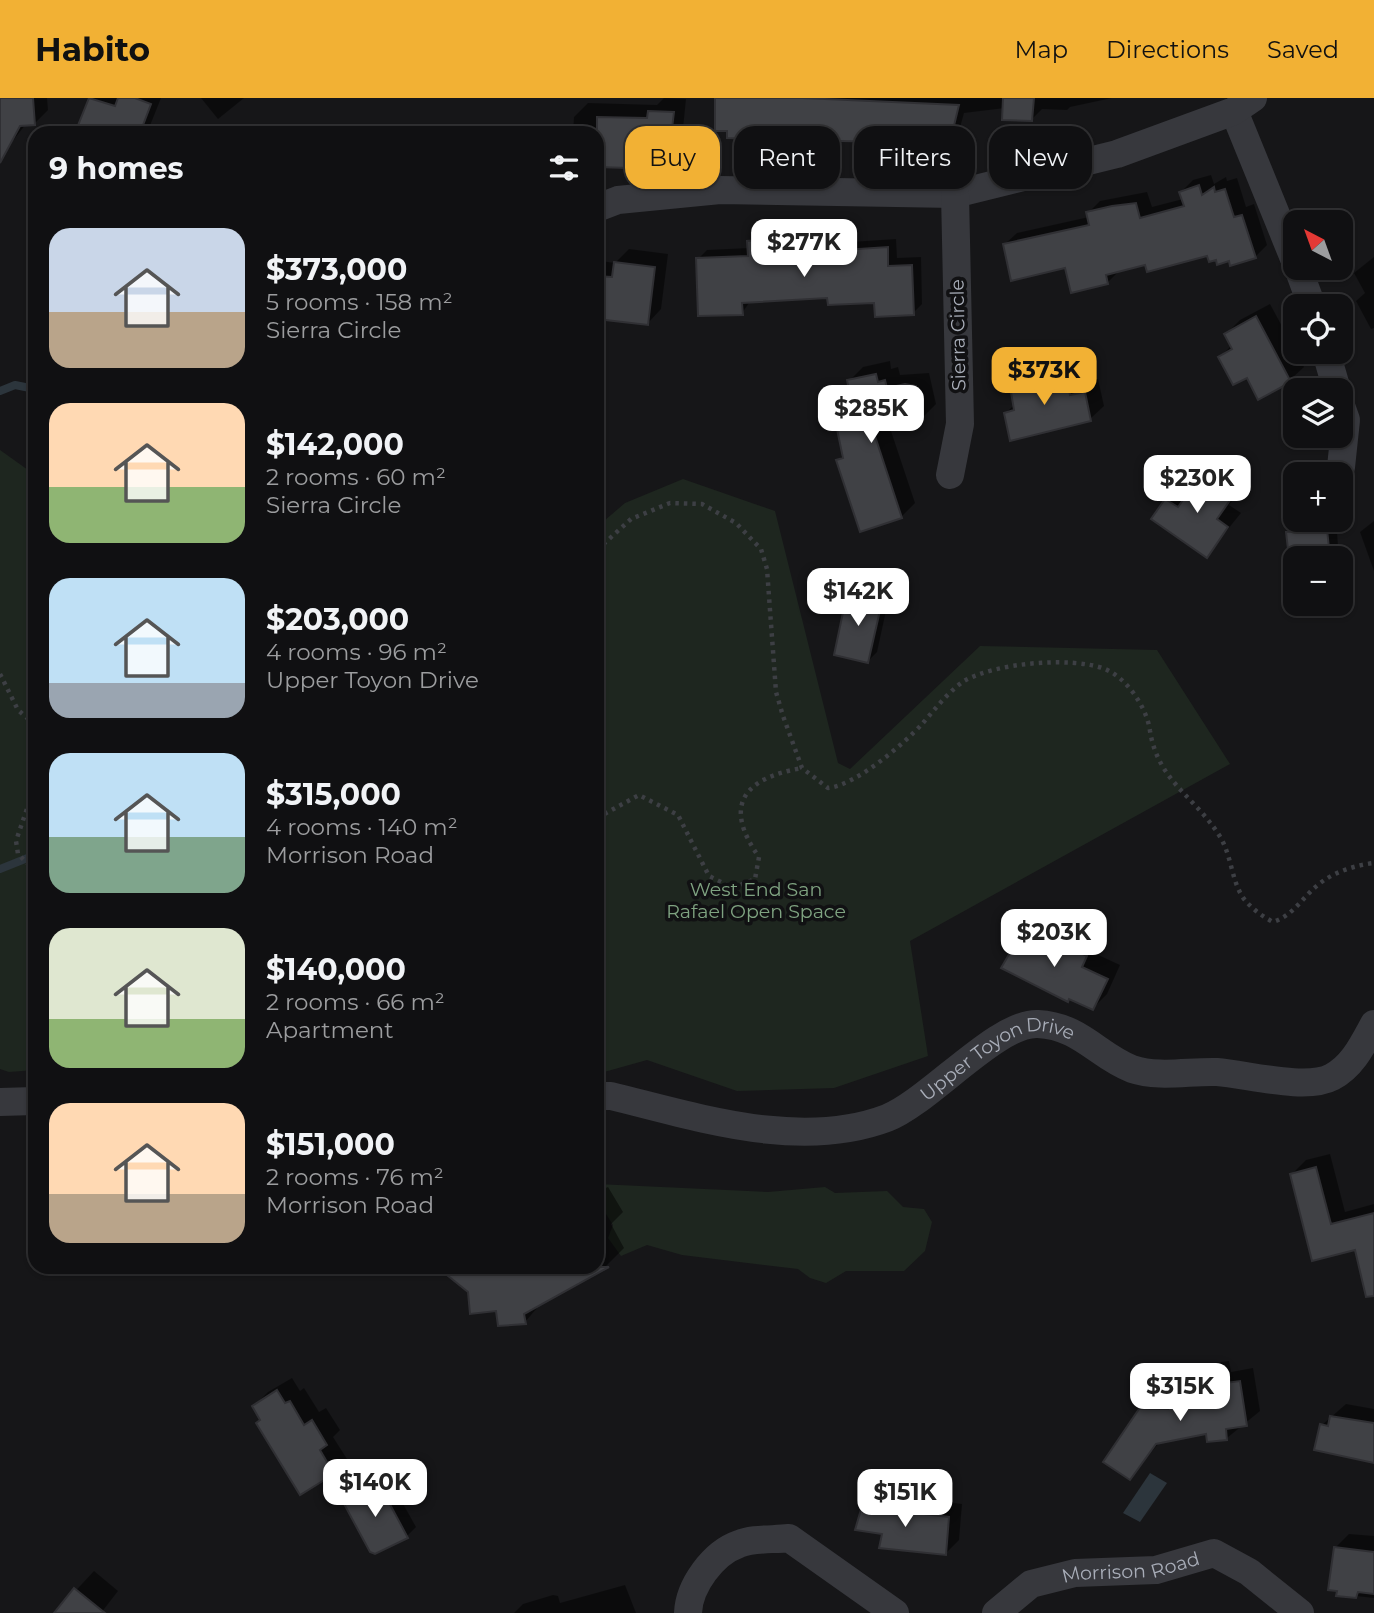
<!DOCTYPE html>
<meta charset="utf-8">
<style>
:root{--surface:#101012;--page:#1e1e20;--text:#f1f3f6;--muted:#9c9d9f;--line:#303032;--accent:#f2b134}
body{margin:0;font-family:Montserrat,sans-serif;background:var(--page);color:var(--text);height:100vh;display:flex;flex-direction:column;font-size:26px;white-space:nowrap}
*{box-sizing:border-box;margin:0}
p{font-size:23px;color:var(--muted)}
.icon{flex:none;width:38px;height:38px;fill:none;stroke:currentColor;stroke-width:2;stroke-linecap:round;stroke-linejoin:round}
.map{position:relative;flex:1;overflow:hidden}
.side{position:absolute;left:28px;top:28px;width:576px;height:1148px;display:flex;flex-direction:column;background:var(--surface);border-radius:21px;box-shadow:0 2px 5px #0004,0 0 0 2px var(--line)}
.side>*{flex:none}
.guide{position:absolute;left:625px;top:28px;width:644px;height:63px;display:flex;gap:14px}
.needle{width:46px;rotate:319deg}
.tools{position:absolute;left:1283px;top:112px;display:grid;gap:14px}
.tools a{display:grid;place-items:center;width:70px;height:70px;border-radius:14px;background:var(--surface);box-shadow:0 2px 5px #0004,0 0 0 2px var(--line);font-size:35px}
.price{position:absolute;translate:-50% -60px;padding:0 16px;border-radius:14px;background:#fff;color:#222;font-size:23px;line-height:46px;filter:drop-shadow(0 2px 4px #0008)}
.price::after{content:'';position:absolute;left:50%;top:42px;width:21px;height:16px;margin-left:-10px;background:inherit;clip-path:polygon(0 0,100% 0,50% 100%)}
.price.on{background:var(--accent);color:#111}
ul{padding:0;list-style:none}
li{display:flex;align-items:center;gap:21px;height:175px;padding:0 21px}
li span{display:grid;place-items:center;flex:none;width:196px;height:140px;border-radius:21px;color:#555}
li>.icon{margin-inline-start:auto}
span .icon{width:84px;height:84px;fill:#fffc;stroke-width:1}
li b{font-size:30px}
h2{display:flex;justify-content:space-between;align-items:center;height:84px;padding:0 21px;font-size:30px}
.chip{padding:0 24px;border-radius:21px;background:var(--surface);box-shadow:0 2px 5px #0004,0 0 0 2px var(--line);font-size:24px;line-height:63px}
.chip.on{background:var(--accent);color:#111}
header{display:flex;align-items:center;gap:42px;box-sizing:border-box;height:98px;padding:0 35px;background:var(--accent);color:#111}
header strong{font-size:33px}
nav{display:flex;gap:38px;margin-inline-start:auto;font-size:24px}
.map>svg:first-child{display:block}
</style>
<header>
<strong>Habito</strong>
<nav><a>Map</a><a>Directions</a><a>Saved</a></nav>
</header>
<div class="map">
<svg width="1374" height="1515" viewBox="0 0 1374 1515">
<rect width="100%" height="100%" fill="#161618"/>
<!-- green -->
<g fill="#1e261f">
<path d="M0 352 35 377V972L9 974 0 971Z"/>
<path d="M683 381 775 413 838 665 850 671 980 548 1157 552 1230 666 910 843 928 958 834 990 737 993 647 962 597 976V429L625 405Z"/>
<path d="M597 1086 768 1094 825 1089 835 1095 887 1093 903 1109 924 1111 932 1124 925 1153 904 1173H846L826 1185 810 1180 798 1171 682 1157 647 1147 621 1158 608 1140 613 1127 597 1102Z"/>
</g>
<!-- water -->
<path fill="#2c353c" d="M1150 1375 1167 1385 1140 1424 1123 1415Z"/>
<!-- shadow -->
<g fill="#0007">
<path d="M0 0H47L48 12 34 26H26L0 59Z"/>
<path d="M91 0H161L147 35H77Z"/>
<path d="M201 0H244L218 21Z"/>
<path d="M664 0 686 1 682 40 657 62 629 69 597 67V35H573L574 19 588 5 657 7Z"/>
<path d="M718 0H1112L1070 9 1067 12 1042 11 1032 21 1005 10 964 15 959 33 950 42 926 37 920 43Z"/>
<path d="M1211 77 1214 86 1226 79 1227 83 1237 80 1246 109 1254 106 1267 147 1255 159 1230 161 1208 156 1146 165 1120 172 1107 185 1005 146 1017 135 1089 119 1088 115 1100 103 1147 94 1152 109 1183 101 1181 94 1193 82Z"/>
<path d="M779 133 783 134V138L836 136V145L896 141 897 160 921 159 922 206 913 215 876 203 829 198 751 202 742 215 698 161 707 152 749 150V143L758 134Z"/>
<path d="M629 151 668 156 661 211 648 225 597 219V168L601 163 615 165Z"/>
<path d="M1374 159V230L1371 231 1356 203 1365 195 1354 175Z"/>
<path d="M1270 206 1304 269 1290 282 1259 299 1248 278 1220 259 1232 247 1226 236 1240 222Z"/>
<path d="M1057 261 1059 271 1080 266 1084 284 1098 281 1104 308 1090 321 1006 315 1014 307 1011 283 1024 269Z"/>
<path d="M890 263 891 271 898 269 900 277 929 275 936 306 922 320 889 327 915 405 901 419 838 362 844 356 832 303 850 288 849 283 863 269Z"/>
<path d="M1219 360 1248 381 1229 407 1241 415 1206 458 1167 402 1180 388 1190 395Z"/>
<path d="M1336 422 1339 460H1295V479H1292L1288 435 1297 426Z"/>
<path d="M1374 423V473L1360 434Z"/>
<path d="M863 488 884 492 883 498 889 499 877 554 868 563 848 501Z"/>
<path d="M1040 817 1100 844 1094 855 1120 867 1107 896 1093 910 1026 830Z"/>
<path d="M1330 1056 1345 1114 1374 1106V1162L1356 1150 1313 1161 1292 1076 1306 1062Z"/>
<path d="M608 1089 623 1114 611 1126 624 1150 606 1168 543 1203 525 1224 469 1193 457 1169H597V1094Z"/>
<path d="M1229 1263 1231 1274 1253 1270 1260 1313 1227 1340 1207 1334 1160 1344 1129 1380 1140 1313 1154 1298H1175L1183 1290 1194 1288 1214 1265Z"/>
<path d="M292 1280 300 1293 304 1290 319 1314 326 1310 340 1332 333 1339 347 1361 333 1374 262 1321 254 1308 268 1294Z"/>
<path d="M1346 1306 1374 1311V1363L1322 1327Z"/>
<path d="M387 1377 416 1429 407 1438 380 1453 345 1404 354 1395Z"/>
<path d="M879 1388 897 1391V1398L962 1406 959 1442 945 1456 884 1434 866 1402Z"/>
<path d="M1349 1436 1374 1438V1500L1338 1496 1335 1450Z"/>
<path d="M94 1473 118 1493 101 1515H55Z"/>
<path d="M625 1487 636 1515H514L523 1506 553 1497 558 1498 560 1505Z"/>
</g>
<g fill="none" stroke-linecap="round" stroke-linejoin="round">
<!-- stream -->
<g stroke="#2c353c" stroke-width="8">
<path d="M0 293 15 287 35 291"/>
<path d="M0 771 35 757"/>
</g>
</g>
<!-- building -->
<g fill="#404145" stroke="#303034" stroke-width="2">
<path d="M0 0H33L35 27 20 28 0 65Z"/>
<path d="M89 0 115 8 118 0H135L151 6 140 35H88L77 30Z"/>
<path d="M715 0H803L959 7 950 44 921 38V45L727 40V33H715Z"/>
<path d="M1003 0H1034L1032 23 1002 22Z"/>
<path d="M648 13 674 14 669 55 658 56V64L629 70 597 69V19L647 20Z"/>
<path d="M1199 87 1202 97 1214 89 1215 94 1225 91 1234 119 1242 117 1256 160 1230 168 1229 163 1217 167 1216 162 1209 164 1207 158 1147 174 1145 167 1106 177 1108 186 1071 195 1065 170 1011 183 1003 146 1089 127 1086 114 1112 108 1136 105 1140 120 1184 108 1179 94Z"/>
<path d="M769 141 774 142 775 146 828 144V153L888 149V168L912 167 914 217 875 219 874 205 828 207 827 200 742 205 743 217 698 218 696 160 748 158 747 143Z"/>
<path d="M614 164 655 169 648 227 597 221V178L612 179Z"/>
<path d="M1256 218 1291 284 1258 302 1247 280 1233 287 1218 259 1232 251 1224 236Z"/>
<path d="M1044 274 1046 283 1066 279 1070 297 1085 294 1091 323 1010 343 1004 315 1014 312 1009 282Z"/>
<path d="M876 276 878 284 885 282 887 290 905 286 916 288 923 321 873 332 902 420 860 434 836 362 843 360 831 302 850 298 847 282Z"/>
<path d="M1204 373 1235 395 1217 421 1228 429 1207 460 1151 421 1165 401 1178 409Z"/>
<path d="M1327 431 1330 460H1289L1286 434Z"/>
<path d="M852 496 876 501 875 507 881 508 868 565 834 557 846 500 851 501Z"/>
<path d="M1025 829 1087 858 1082 869 1108 881 1093 912 1069 901 1068 904 1001 870Z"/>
<path d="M1316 1069 1331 1126 1374 1115V1198L1366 1199 1355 1152 1312 1163 1290 1076Z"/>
<path d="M437 1169H609L524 1216 526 1226 498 1228 496 1213 470 1216 468 1194Z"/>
<path d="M1216 1276 1218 1286 1240 1283 1247 1328 1226 1331 1227 1342 1207 1344 1206 1336 1156 1346 1130 1382 1103 1364 1139 1311H1168L1167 1303 1188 1299V1292L1200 1289 1199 1278Z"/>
<path d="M277 1292 285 1305 290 1303 304 1327 312 1322 327 1347 320 1352 334 1376 300 1397 256 1325 260 1322 252 1308Z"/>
<path d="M1330 1318 1374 1325V1365L1314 1352 1320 1326 1328 1328Z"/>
<path d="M378 1384 408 1440 375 1456 370 1454 343 1404Z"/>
<path d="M864 1401 884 1404V1411L949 1419 946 1457 879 1450 882 1436 855 1432Z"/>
<path d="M1334 1449 1374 1454V1496L1358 1494 1356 1500 1336 1498 1337 1493 1328 1492Z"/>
<path d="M74 1490 105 1515H54Z"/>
</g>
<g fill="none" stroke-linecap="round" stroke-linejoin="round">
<!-- path -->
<g stroke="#3d3f44" stroke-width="4.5" stroke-dasharray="3.5 5" stroke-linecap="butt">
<path d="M597 452 631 421 670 405 702 406 736 425 761 451 767 471 776 594 783 618 802 670 828 690C856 687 904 646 923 625 936 610 948 594 964 583 995 565 1071 558 1105 571 1127 580 1147 610 1150 633 1158 683 1194 698 1219 737 1232 757 1231 783 1244 801 1252 811 1262 818 1273 824 1295 817 1304 796 1323 783 1337 773 1357 767 1374 765"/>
<path d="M0 576 18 612 35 627"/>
<path d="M35 687 16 743 18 756 27 765 35 767"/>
<path d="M597 720 639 697 678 717 709 778 733 790 755 781 759 759C722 707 744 680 802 670"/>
</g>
<!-- minor -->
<g stroke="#37383d" stroke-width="28">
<path d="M1234 13 1295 163"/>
<path d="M597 110 618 102 720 92 955 96 1117 56 1234 13 1253 0"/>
<path d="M1298 170 1312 208"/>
<path d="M1326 254 1337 292"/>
<path d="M1340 305 1346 322 1341 369"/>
<path d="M950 377 960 326 955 96"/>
<path id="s1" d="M597 998H611C697 1019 800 1053 887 1020 930 1003 997 924 1038 926 1080 928 1098 958 1132 971 1159 980 1189 973 1217 974 1246 976 1306 993 1332 979 1353 968 1363 946 1374 926"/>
<path d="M0 1004 35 1003"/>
<path d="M688 1515C689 1488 713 1455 739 1446 753 1440 774 1442 789 1440L895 1515"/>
<path id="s2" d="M996 1515 1031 1486 1075 1475 1156 1472 1214 1455 1249 1474 1300 1515"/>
</g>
</g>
<g text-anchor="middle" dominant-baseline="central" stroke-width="7" stroke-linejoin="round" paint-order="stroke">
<!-- street labels -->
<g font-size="19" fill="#a8adb8" stroke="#111113">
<text transform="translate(958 237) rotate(-91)">Sierra Circle</text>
<text stroke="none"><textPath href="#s1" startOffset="425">Upper Toyon Drive</textPath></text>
<text stroke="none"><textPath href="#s2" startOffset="147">Morrison Road</textPath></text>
</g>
<!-- park labels -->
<g font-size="19" fill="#7fa381" stroke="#111113">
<text x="756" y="791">West End San<tspan x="756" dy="22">Rafael Open Space</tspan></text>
</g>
</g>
</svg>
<div class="tools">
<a><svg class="needle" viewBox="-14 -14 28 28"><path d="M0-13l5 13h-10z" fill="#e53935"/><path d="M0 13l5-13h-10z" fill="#9c9d9f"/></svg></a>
<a><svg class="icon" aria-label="locate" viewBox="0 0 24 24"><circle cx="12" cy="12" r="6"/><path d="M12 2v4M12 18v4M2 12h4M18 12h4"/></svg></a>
<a><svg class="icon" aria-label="layers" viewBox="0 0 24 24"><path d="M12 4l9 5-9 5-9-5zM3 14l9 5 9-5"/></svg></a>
<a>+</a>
<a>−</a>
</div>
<b class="price" style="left:804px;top:181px">$277K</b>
<b class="price on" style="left:1044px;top:309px">$373K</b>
<b class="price" style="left:871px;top:347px">$285K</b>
<b class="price" style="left:1197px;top:417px">$230K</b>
<b class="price" style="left:858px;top:530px">$142K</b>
<b class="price" style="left:1054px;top:871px">$203K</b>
<b class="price" style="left:1180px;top:1325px">$315K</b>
<b class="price" style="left:375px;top:1421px">$140K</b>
<b class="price" style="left:905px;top:1431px">$151K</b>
<div class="guide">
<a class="chip on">Buy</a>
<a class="chip">Rent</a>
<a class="chip">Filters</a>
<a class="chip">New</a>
</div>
<section class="side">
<h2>9 homes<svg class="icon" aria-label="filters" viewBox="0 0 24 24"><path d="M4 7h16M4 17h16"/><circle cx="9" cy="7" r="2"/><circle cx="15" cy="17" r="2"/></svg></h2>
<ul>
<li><span style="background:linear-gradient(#c9d6e8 60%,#b9a48a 0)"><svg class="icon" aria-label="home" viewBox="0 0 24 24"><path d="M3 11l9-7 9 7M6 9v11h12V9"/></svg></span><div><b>$373,000</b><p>5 rooms · 158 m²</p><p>Sierra Circle</p></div></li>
<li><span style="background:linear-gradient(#ffd9b3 60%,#8fb573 0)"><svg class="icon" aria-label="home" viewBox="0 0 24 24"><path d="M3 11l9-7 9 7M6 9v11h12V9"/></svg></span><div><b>$142,000</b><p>2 rooms · 60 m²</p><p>Sierra Circle</p></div></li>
<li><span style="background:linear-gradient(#bfe0f5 75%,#9aa5b1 0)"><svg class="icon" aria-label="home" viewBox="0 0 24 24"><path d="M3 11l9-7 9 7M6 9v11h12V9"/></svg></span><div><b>$203,000</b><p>4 rooms · 96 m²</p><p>Upper Toyon Drive</p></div></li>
<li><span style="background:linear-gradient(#bfe0f5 60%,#7fa58c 0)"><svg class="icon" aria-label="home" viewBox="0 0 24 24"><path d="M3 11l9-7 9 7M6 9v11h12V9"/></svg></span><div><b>$315,000</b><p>4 rooms · 140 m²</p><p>Morrison Road</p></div></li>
<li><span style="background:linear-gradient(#dfe7d0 65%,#8fb573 0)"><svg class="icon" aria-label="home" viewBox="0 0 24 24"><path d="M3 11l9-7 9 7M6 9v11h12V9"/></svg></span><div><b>$140,000</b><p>2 rooms · 66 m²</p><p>Apartment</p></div></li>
<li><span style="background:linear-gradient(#ffd9b3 65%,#b9a48a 0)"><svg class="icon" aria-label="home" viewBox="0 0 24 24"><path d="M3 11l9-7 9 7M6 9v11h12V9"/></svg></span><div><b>$151,000</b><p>2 rooms · 76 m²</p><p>Morrison Road</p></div></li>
</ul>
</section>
</div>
